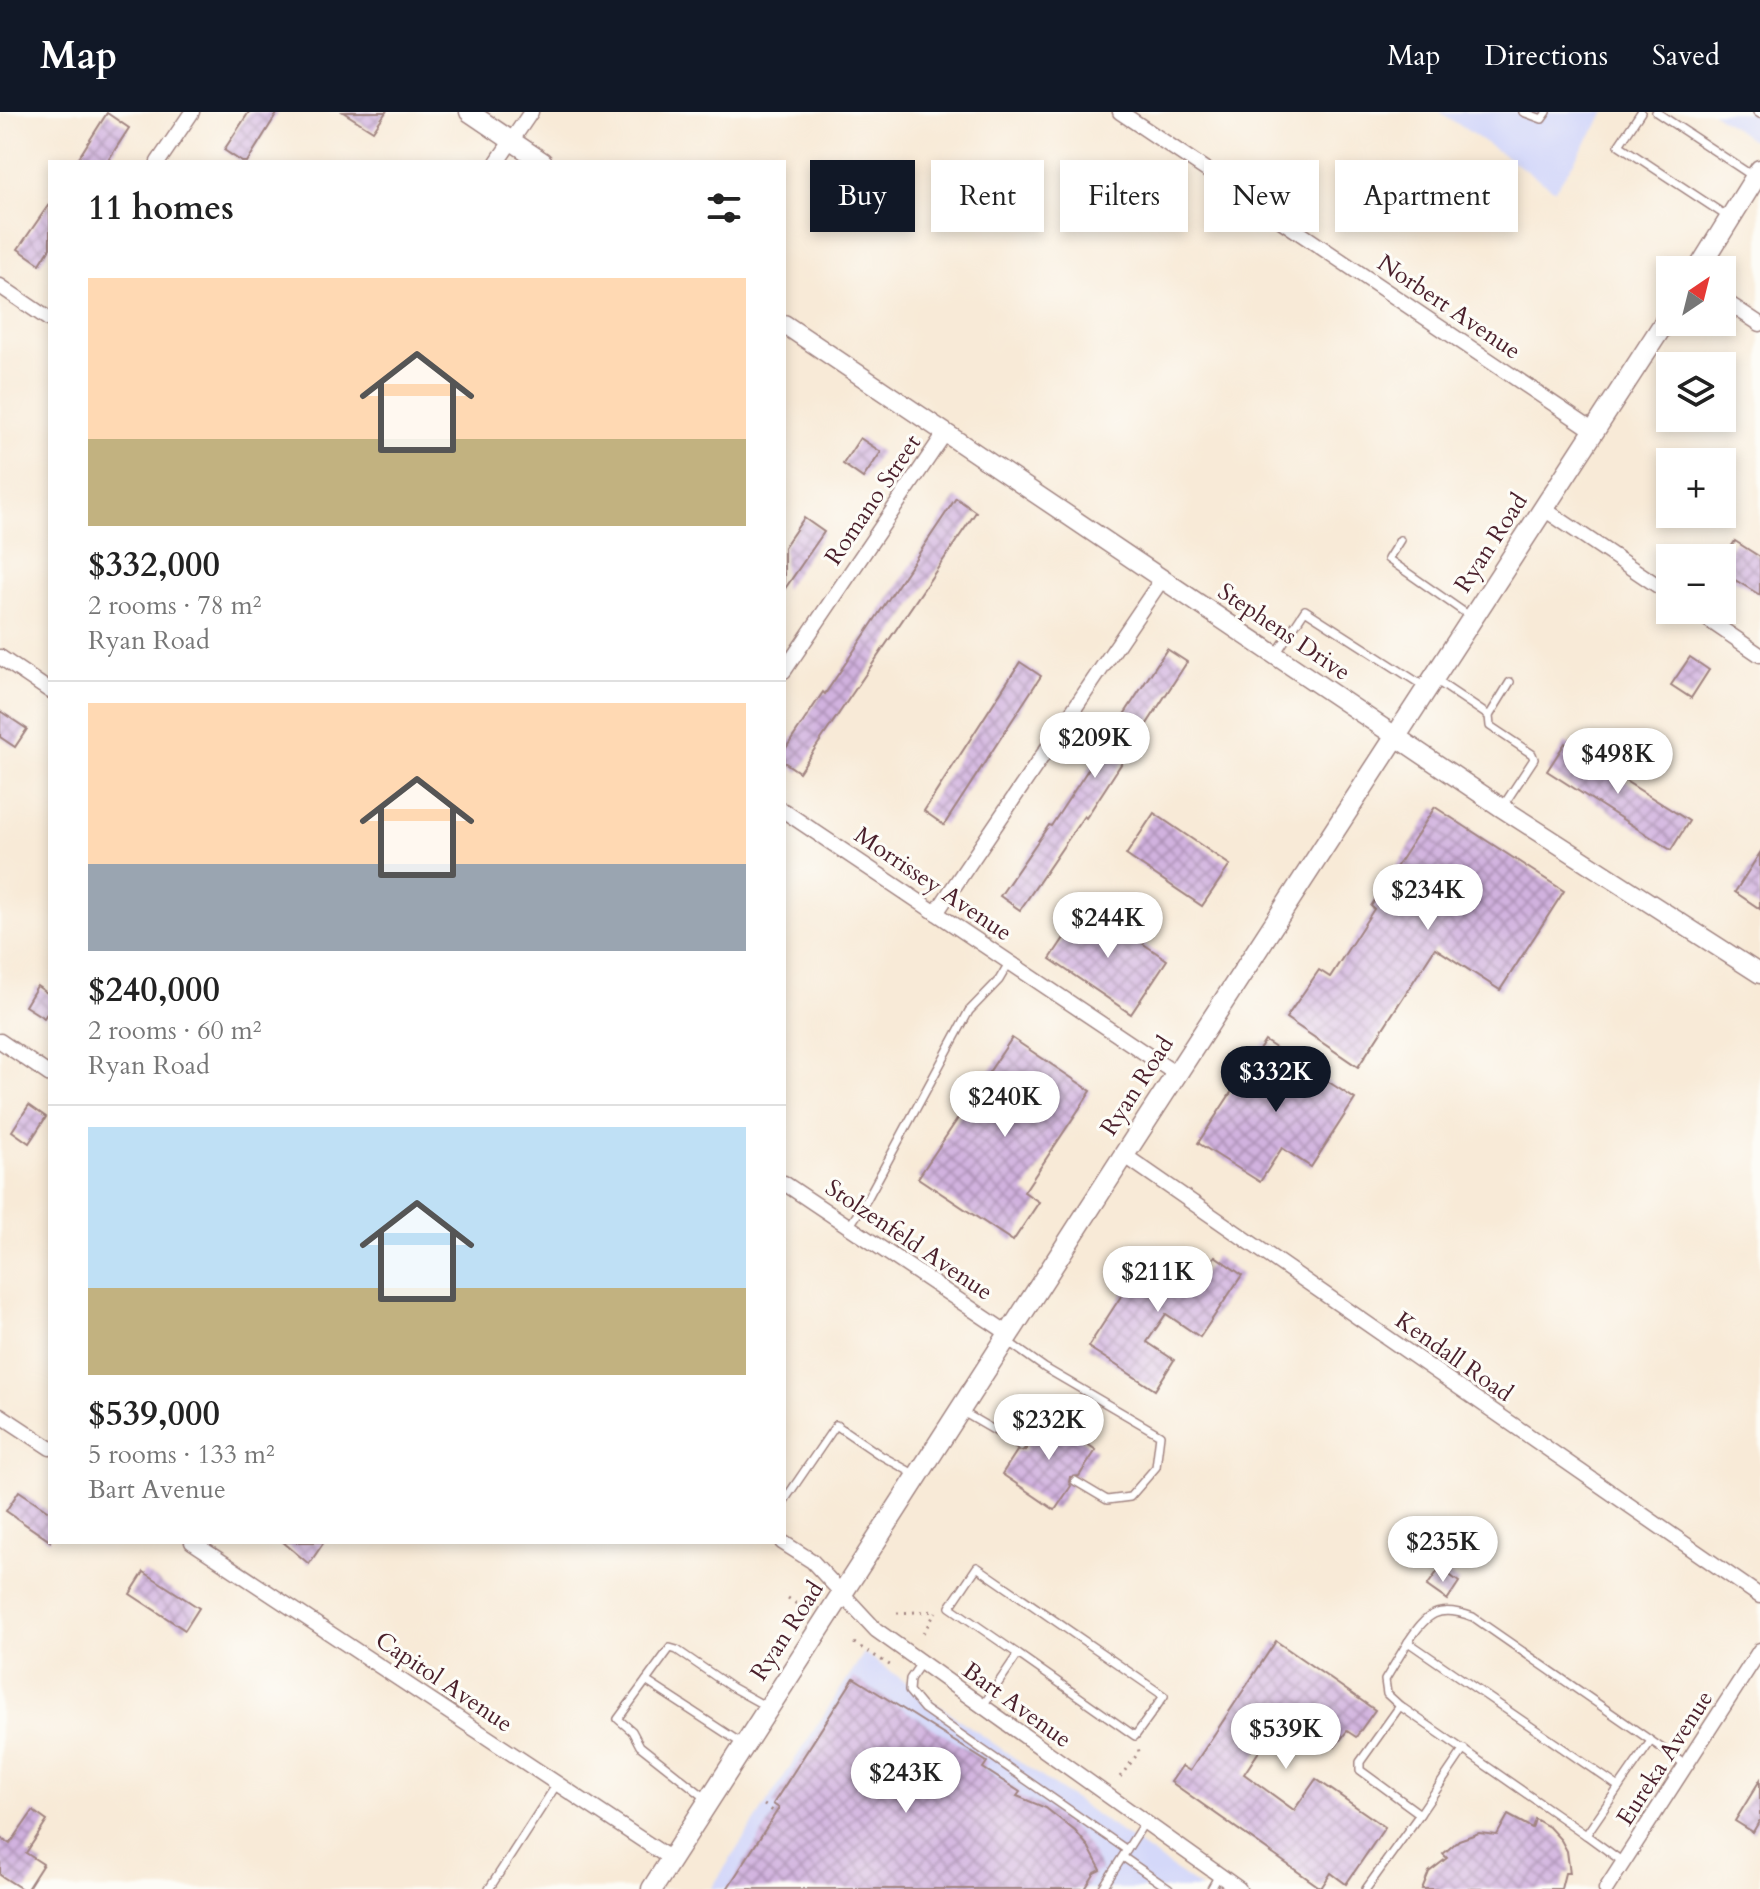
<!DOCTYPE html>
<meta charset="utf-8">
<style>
:root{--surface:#fff;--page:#f2f2f2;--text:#222;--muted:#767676;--line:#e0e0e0;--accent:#111827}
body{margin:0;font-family:Cardo,serif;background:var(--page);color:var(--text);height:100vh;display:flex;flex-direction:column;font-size:30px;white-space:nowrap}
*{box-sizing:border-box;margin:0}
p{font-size:26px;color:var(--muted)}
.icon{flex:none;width:44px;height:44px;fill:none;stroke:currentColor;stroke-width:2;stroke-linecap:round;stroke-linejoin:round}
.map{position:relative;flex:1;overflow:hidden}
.sheet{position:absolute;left:48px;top:48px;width:738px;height:1384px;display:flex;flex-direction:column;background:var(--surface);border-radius:0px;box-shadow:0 4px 12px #0003}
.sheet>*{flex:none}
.banner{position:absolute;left:810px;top:48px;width:760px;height:72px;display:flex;gap:16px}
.needle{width:52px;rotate:35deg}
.buttons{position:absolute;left:1656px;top:144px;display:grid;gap:16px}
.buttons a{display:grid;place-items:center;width:80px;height:80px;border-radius:0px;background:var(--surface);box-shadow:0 4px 12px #0003;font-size:40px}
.price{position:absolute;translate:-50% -68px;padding:0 18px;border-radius:28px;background:#fff;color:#222;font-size:26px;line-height:52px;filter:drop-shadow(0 2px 4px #0008)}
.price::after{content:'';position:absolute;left:50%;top:48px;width:24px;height:18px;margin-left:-12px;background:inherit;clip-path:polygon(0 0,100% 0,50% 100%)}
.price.current{background:var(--accent);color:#fff}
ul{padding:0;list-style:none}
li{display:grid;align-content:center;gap:16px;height:424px;padding:0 40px}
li+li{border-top:2px solid var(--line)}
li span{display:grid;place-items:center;height:248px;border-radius:0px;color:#555}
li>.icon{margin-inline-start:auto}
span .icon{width:144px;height:144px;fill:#fffc;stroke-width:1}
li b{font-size:34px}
h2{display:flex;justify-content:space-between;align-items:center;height:96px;padding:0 40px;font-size:34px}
.chip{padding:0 28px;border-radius:0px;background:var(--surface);box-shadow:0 4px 12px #0003;font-size:28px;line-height:72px}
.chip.current{background:var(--accent);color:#fff}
header{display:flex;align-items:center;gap:48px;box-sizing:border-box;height:112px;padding:0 40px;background:var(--accent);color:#fff}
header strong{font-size:38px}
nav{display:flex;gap:44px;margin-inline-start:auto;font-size:28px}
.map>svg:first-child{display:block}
</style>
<header>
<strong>Map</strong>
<nav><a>Map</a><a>Directions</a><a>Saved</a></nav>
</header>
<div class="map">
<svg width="1760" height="1777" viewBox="0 0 1760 1777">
<defs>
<pattern id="building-cross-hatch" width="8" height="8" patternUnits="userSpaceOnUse" patternTransform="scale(2)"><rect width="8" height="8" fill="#d1b2df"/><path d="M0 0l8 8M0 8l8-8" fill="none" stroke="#ac90b5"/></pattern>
</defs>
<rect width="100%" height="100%" fill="#fdfcf7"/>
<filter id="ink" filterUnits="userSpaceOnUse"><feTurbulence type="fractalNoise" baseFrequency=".0125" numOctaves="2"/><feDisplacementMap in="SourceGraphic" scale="16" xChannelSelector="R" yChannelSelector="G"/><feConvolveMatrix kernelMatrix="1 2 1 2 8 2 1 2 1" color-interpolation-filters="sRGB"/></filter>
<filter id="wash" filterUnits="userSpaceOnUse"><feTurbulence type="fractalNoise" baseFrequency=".006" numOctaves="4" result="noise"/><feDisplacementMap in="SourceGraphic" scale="32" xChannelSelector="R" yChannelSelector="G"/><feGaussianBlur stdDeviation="1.8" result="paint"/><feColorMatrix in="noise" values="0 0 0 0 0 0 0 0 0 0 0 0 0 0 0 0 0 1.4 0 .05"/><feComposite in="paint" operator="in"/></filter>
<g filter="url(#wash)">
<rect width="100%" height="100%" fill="#f8ead7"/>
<!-- built -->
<g fill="#d4d8f9">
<path d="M1440 0H1606L1555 78Z"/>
<path d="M1712 0H1760V18L1753 29Z"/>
<path d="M864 1541 1082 1693 1202 1777H711Z"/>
</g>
<g id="blocks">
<!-- building -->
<g fill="url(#building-cross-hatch)">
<path d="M249 0H278L247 50H242L224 38Z"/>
<path d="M343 0H386L373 19Z"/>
<path d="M107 1 129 16 107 50H76Z"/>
<path d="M50 91V136L40 152 18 137Z"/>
<path d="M860 326 881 340 863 366 843 352Z"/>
<path d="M956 386 976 400 799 660 784 650V639L823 580 825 582Z"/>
<path d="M804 406 824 420 784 478V435Z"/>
<path d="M1735 429 1760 445V483L1722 460V449Z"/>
<path d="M1167 537 1187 550 1103 680 1086 706 1084 704 1020 798 1000 784 1049 713 1051 714Z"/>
<path d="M1690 545 1709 558 1691 586 1671 573Z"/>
<path d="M1020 550 1041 564 944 713 924 699Z"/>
<path d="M0 599 27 617 15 635 0 625Z"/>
<path d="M1565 631 1689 709 1671 738 1547 659Z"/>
<path d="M1435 695 1564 779 1500 878 1435 836 1358 955 1286 906 1319 858 1330 865 1374 797 1371 794Z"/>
<path d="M1154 701 1230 753 1202 794 1126 743Z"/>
<path d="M1760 741V797L1735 780Z"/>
<path d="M1086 793 1167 848 1131 902 1050 847Z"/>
<path d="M37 874 50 883V897L44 906 25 894Z"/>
<path d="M1012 926 1091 979 1024 1080 1039 1090 1013 1129 918 1066Z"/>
<path d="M1265 929 1355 987 1311 1055 1282 1036 1260 1070 1198 1031Z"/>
<path d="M29 993 46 1005 29 1031 12 1019Z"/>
<path d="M1134 1139 1191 1179 1215 1144 1242 1163 1200 1225 1166 1202 1147 1230 1174 1248 1155 1278 1088 1235 1127 1175 1115 1166Z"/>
<path d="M1043 1302 1096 1338 1079 1364 1070 1365 1069 1370 1071 1374 1055 1398 1002 1362 1017 1339 1026 1338 1027 1333 1025 1329Z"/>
<path d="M19 1379 50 1400V1429L6 1399Z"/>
<path d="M283 1430H324L309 1452Z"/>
<path d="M1440 1456 1459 1470 1447 1488 1427 1474Z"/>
<path d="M144 1460 199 1496 185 1518 130 1482Z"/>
<path d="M1276 1529 1375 1598 1356 1625 1347 1619 1335 1635 1285 1600 1244 1662 1294 1698 1316 1667 1385 1715 1346 1772 1331 1761 1321 1776 1171 1670 1182 1654 1190 1659Z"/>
<path d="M854 1566 987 1650 983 1656 1020 1680 1017 1684 1046 1696 1075 1719 1088 1734 1101 1758 1095 1761 1085 1777H727L779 1696 773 1692Z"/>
<path d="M1760 1668V1708L1753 1720 1735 1709Z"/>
<path d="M33 1699 47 1709 26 1741 43 1752 27 1777H22L0 1763V1726L10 1732Z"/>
<path d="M1508 1703 1532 1716 1535 1707 1549 1715 1561 1728 1567 1739 1570 1761H1565L1561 1777H1422L1429 1760 1447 1746 1443 1742 1459 1728 1479 1721 1497 1723Z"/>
</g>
</g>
</g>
<g filter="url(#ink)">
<use href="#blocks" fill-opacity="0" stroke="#a18481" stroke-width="2"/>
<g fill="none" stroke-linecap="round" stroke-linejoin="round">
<defs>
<g id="service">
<path d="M1523 0 1542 7 1547 0"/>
<path d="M1641 0 1619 33 1728 105"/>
<path d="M1656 0 1754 65"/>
<path d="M1757 0 1760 2"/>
<path d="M1400 428 1388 447 1471 505"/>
<path d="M1276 542 1305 498 1425 575"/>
<path d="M1434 567 1489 604"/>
<path d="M1503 694 1534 647 1532 642 1490 614 1489 604 1510 570"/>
<path d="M849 1115 867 1087 969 899 999 868 1009 851"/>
<path d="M1007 1229 1045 1256 1160 1323 1156 1355 1130 1385 1107 1388 1075 1369"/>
<path d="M961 1299 1021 1334"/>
<path d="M784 1389 836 1313 880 1343 916 1363"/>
<path d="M921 1551 910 1567 909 1579 924 1597 1127 1738"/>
<path d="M646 1569 741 1631"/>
<path d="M1400 1594 1387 1582 1385 1568 1408 1530"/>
<path d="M982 1595 1018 1542 1135 1624 1164 1584 977 1455 950 1495 1018 1542"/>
<path d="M1619 1675 1651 1629"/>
<path d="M707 1687 640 1634 632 1619 618 1607 670 1536 677 1538 731 1575 767 1595"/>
<path d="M1420 1702 1464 1637"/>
<path d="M1586 1723 1623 1750"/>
<path d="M1123 1745 1169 1777"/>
<path d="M489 1777 557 1672"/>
<path d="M1102 1777 1144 1711"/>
<path d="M1211 1777 1219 1763"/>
<path d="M1366 1777 1420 1702 1360 1658V1650L1400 1594 1586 1723 1619 1675 1408 1530C1427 1501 1438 1492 1473 1505L1686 1653"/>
</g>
<g id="minor">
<path d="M1120 0 1594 319"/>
<path d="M158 50 192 0"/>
<path d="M497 50 531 0"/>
<path d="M0 174 50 208"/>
<path d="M1722 187 1760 212"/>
<path d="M1544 397 1670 482"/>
<path d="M1694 498 1760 543"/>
<path d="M0 545 50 579"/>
<path d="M784 559 945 321"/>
<path d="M784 699 1176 962"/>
<path d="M936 801 1162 467"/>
<path d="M0 929 50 963"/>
<path d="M1124 1043 1760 1484"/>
<path d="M784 1071 1009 1222"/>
<path d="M0 1303 50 1336"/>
<path d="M192 1430 671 1747"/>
<path d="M782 1430 812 1449 876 1518 1239 1777"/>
<path d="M1606 1777 1760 1538"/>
</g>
<g id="tertiary">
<path d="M469 0 543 50"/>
<path d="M784 212 1502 696 1760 862"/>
</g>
<g id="secondary">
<path d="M1698 158 1760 58"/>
<path d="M652 1777 1124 1043 1670 202"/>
</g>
</defs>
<!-- service casing -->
<use href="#service" stroke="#a18481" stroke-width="10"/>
<!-- minor casing -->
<use href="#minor" stroke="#a18481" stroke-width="17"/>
<!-- tertiary casing -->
<use href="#tertiary" stroke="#a18481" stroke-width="21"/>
<!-- secondary casing -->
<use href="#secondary" stroke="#a18481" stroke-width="23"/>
<!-- path -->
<g stroke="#a18481" stroke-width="3" stroke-dasharray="2 6" stroke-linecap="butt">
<path d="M788 1486 804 1497"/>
<path d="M897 1501 937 1499"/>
<path d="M923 1521 936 1500"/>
<path d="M854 1531 893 1555"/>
<path d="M1120 1665 1139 1640 1138 1635"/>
<path d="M764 1693 776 1701"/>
</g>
<!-- service -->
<use href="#service" stroke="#fff" stroke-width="7"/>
<!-- minor -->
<use href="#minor" stroke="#fff" stroke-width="14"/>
<!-- tertiary -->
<use href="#tertiary" stroke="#fff" stroke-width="18"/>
<!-- secondary -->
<use href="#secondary" stroke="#fff" stroke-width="20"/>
</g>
</g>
<g text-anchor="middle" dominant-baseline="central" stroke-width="6" stroke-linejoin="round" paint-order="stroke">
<!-- street labels -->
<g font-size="24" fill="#4a1f2b" stroke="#fdfcf7">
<text transform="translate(1449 195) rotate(34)">Norbert Avenue</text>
<text transform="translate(873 388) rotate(-56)">Romano Street</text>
<text transform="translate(1491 431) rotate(-57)">Ryan Road</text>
<text transform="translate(1284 520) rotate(34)">Stephens Drive</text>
<text transform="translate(933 772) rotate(34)">Morrissey Avenue</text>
<text transform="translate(1137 974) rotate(-57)">Ryan Road</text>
<text transform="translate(909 1128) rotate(34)">Stolzenfeld Avenue</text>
<text transform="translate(1454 1245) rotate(35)">Kendall Road</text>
<text transform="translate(787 1519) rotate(-57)">Ryan Road</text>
<text transform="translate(444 1570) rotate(34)">Capitol Avenue</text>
<text transform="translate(1017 1593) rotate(36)">Bart Avenue</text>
<text transform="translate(1665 1646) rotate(-57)">Eureka Avenue</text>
</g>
</g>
</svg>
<div class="buttons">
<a><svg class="needle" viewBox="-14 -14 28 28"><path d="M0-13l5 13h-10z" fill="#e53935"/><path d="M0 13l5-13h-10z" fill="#767676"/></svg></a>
<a><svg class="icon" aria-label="layers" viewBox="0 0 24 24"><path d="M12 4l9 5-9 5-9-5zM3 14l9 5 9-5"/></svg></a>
<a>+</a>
<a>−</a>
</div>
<b class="price" style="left:1095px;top:668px">$209K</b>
<b class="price" style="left:1618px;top:684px">$498K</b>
<b class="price" style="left:1428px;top:820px">$234K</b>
<b class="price" style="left:1108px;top:848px">$244K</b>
<b class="price current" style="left:1276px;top:1002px">$332K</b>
<b class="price" style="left:1005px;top:1027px">$240K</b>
<b class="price" style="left:1158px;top:1202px">$211K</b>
<b class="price" style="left:1049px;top:1350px">$232K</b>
<b class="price" style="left:1443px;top:1472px">$235K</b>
<b class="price" style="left:1286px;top:1659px">$539K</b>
<b class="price" style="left:906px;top:1703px">$243K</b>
<div class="banner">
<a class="chip current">Buy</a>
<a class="chip">Rent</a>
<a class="chip">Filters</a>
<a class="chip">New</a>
<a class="chip">Apartment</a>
</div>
<section class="sheet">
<h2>11 homes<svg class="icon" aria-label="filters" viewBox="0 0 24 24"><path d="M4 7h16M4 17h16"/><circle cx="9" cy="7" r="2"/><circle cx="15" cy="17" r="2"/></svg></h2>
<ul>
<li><span style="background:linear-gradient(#ffd9b3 65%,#c2b280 0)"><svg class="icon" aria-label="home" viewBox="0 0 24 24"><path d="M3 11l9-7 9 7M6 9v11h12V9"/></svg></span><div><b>$332,000</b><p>2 rooms · 78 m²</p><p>Ryan Road</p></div></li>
<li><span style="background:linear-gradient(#ffd9b3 65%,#9aa5b1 0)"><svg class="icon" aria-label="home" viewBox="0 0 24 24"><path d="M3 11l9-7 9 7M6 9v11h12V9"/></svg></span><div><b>$240,000</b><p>2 rooms · 60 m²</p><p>Ryan Road</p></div></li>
<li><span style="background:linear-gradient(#bfe0f5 65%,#c2b280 0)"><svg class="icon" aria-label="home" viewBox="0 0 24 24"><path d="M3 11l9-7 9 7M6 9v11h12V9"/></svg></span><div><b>$539,000</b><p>5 rooms · 133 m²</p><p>Bart Avenue</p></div></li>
</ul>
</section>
</div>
